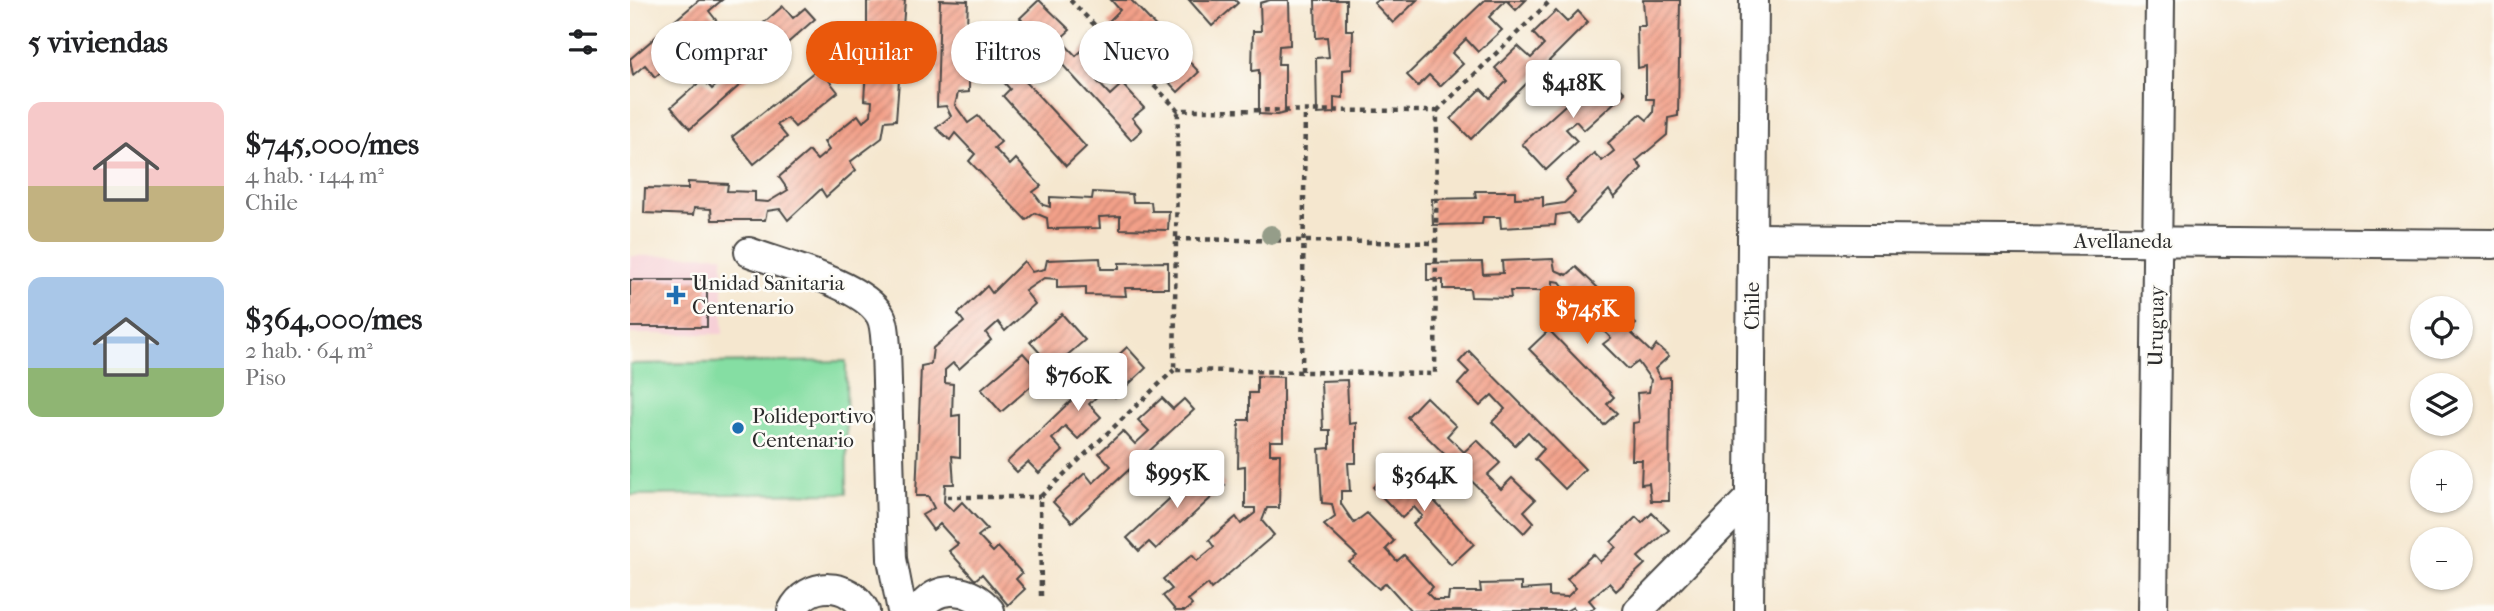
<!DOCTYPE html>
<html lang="es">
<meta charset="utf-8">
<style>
:root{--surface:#fff;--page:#f2f2f2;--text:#202124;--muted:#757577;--accent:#ea580c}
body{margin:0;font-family:"IM FELL French Canon",serif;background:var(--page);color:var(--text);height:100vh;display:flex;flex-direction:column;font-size:26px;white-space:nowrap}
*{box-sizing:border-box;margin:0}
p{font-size:23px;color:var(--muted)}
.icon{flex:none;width:38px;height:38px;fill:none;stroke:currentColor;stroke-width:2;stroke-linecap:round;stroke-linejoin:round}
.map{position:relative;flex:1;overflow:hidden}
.sheet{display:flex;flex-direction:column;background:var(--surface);width:630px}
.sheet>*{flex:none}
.banner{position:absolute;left:21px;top:21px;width:665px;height:63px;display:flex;gap:14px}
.fabs{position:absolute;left:1780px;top:296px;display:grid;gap:14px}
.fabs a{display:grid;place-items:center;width:63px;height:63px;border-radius:50%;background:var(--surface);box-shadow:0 2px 5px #0004;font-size:35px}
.price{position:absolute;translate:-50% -60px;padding:0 16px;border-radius:7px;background:#fff;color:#222;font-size:23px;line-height:46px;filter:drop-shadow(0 2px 4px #0008)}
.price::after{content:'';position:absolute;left:50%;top:42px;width:21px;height:16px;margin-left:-10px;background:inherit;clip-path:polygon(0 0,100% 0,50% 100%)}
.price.active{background:var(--accent);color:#fff}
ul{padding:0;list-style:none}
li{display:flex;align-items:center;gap:21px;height:175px;padding:0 28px}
li span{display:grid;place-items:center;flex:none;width:196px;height:140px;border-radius:14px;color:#555}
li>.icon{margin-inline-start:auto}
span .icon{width:84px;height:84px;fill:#fffc;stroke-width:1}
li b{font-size:30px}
h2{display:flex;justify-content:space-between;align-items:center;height:84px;padding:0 28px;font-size:30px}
.chip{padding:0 24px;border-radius:32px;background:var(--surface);box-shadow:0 2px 5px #0004;font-size:24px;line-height:63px}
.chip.active{background:var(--accent);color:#fff}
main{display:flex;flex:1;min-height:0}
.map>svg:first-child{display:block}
</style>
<main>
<section class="sheet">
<h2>5 viviendas<svg class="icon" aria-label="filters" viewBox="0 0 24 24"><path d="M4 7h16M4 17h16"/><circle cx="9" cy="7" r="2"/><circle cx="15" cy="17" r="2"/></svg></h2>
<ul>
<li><span style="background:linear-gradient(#f6c9c9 60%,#c2b280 0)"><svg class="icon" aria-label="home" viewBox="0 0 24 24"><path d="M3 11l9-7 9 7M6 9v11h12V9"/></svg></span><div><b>$745,000/mes</b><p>4 hab. · 144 m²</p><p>Chile</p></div></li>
<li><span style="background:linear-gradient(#a9c7e8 65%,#8fb573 0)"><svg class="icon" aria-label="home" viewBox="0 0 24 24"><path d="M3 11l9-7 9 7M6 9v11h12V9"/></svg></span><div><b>$364,000/mes</b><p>2 hab. · 64 m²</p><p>Piso</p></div></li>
</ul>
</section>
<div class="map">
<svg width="1864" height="611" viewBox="0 0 1864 611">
<defs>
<pattern id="building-hatch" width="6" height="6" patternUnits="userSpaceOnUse" patternTransform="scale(1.75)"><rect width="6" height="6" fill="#f3a089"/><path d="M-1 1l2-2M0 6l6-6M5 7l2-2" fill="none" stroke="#c58370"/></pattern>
</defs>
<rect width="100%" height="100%" fill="#fdfcf7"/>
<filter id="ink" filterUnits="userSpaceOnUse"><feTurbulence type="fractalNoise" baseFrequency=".0143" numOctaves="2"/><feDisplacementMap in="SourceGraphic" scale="14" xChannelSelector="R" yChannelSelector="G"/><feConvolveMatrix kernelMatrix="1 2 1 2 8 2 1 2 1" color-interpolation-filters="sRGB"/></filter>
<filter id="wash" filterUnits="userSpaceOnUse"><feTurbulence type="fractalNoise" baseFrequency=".00686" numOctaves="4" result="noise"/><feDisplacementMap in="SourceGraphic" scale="28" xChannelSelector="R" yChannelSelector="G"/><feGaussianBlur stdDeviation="1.57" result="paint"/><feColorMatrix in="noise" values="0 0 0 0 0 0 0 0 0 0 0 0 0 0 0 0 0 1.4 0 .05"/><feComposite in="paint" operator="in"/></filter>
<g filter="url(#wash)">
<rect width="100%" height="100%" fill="#f5e7cf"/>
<!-- built -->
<path fill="#f6cfd6" d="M93 255V334H0V256Z"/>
<!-- green -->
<path fill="#85dea3" stroke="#588467" stroke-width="2" d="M216 361 217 493 0 495V364Z"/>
<g id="blocks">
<!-- building -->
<g fill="url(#building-hatch)">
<path d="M69 0H92L79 11 90 25 65 46 54 32 39 44 49 57 25 77 15 65 3 75 0 59Z"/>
<path d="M275 0 266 120 255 121 252 138 220 162 226 170 196 197 191 189 158 220 150 209 137 211 135 220H82L81 209 64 208 63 215 14 213 15 188 58 189V182L98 184 97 191 125 192V201L138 202 158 190 149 177 179 151 187 160 199 150 194 142 228 115 233 122 241 115 242 101 234 100 236 68 228 69 230 28H237V1Z"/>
<path d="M310 0 338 1 337 25 347 26 345 62 339 63V92L328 93 325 105 338 123 348 116 371 142 364 148 380 165 386 159 411 186 403 192 413 205 420 207V197L462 199 463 192 502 194 503 202H521L522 211H539L538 230 490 229V216L469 217 470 228 418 229 417 218 405 213 396 220 339 161 345 154 325 133 320 140 306 128 321 116 316 106 307 107Z"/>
<path d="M409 0 440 30 430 39 446 56 459 44 481 68 467 81 480 95 492 84 514 108 502 118 512 130 501 140 390 18Z"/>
<path d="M481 0H501L569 72 548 92 519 61 529 52 513 34 500 47 477 23 490 10Z"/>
<path d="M559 0H605L608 3 582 26Z"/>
<path d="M640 0H659L660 45 649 46 648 64H655V113L647 115 629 114V70L622 71 623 31H631L630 3Z"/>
<path d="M685 0H716V30H723L722 69 713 70V98L704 97V113L687 114 686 58 699 57 697 37 686 38Z"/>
<path d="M748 0H787L763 23 744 3Z"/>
<path d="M855 0H896L886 10 876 0 859 17 872 30 848 52 836 39 822 53 833 64 810 86 799 75 788 86 777 75Z"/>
<path d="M1013 0H1050L1048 116 1038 118 1037 135 1006 161 1012 168 984 198 979 190 947 223 939 213 926 215 925 225 871 228 870 217H853L852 224 803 225 802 199 846 198 845 191H885V198L913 197V206L934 203 945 193 936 180 964 153 972 161 984 151 978 143 1010 114 1017 120 1023 113 1024 99H1016V66L1008 68 1007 26H1015Z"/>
<path d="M153 6 163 18 175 8 185 19 60 129 41 107 73 79 82 89 100 73 88 60 113 38 125 52 139 39 129 27Z"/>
<path d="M926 11 937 22 948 11 958 22 841 139 821 119 851 89 860 98 877 81 865 68 888 46 901 58 914 45 903 33Z"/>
<path d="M189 68 208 92 165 127 157 118 147 125 157 137 124 164 102 137Z"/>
<path d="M383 68 456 147 436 166 373 96 380 89 371 79Z"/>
<path d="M974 70 995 93 954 130 946 121 936 129 947 141 916 170 892 144Z"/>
<path d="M470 258 471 269H489V263L538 262V288H495L496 296 456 295V287L427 288V279L414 278 395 291 405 304 375 331 368 322 356 333 361 340 329 369 323 363 315 370V383L323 384 322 416 330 415V457L322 456 324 484H315L314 502 323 511 332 502 357 529 348 536 363 552 368 547 392 573 386 579 395 589 378 605 352 574 345 580 319 551 328 544 310 524 303 530 292 515 304 508 298 496H286L291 366 301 364 303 348 334 322 328 314 357 286 362 293 394 261 402 272 415 269 417 260Z"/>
<path d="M923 259 925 270 937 275 946 267 1006 324 999 331 1021 352 1026 345 1039 356 1025 369 1030 378 1040 377 1039 501H1021L1019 483 1011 484 1012 460H1002L1003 423 1009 422 1007 393 1019 392 1021 380 1008 362 998 369 973 344 981 338 965 322 958 327 933 301 940 295 930 282 923 281V291H880L881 298 841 297 840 289H813V280H797V263L852 262 853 274 873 273 872 261Z"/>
<rect x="0" y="280" width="77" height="47"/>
<path d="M432 314 455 340 371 412 351 389 393 353 401 362 410 353 400 342Z"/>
<path d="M919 330 984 397 977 404 987 413 974 425 899 349Z"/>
<path d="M497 347 516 368 485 397 477 387 459 404 471 417 448 439 435 426 422 439 433 451 409 473 398 462 387 472 377 462Z"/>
<path d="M839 351 955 469 935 489 905 459 914 449 898 432 885 445 862 422 875 409 862 395 850 406 828 384 839 372 829 362Z"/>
<path d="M627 376 653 377V441H640V454H650L649 508H637L632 521 644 535 581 589 578 584 558 600 562 605 555 611H546L533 596 542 589 533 579 562 555 567 561 584 547 579 540 606 517 611 524 625 513V508H615V466L608 467 609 420H619V393H627Z"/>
<path d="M717 380 719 424 726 423V463H718L720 491H711V504L724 523 737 513 764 541 756 549 767 561 774 555 803 587 797 593 804 600H818L819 592H851L850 584 891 583V590L919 588V596L937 597 946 588 937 579 963 554 970 562 986 547 981 542 1006 517 1012 523 1022 513 1039 530 1008 557 1015 564 986 591 979 583 959 600 965 607 960 611H946L943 607 936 611H781L756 583 749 589 719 562 727 556 694 525 705 517 702 504 692 503 689 449 700 448V430H693L691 381Z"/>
<path d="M796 397 826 426 817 436 834 452 847 440 870 463 857 475 871 489 882 478 905 500 894 511 904 522 894 533 777 417Z"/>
<path d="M532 398 543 409 554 399 564 410 442 522 423 502 455 473 463 483 481 466 469 453 493 431 505 444 519 431 508 420Z"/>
<path d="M769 463 844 544 821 565 783 524 792 516 784 507 772 518 743 487Z"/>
<path d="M576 465 595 485 526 549 519 542 509 551 497 538Z"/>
</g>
</g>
</g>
<g filter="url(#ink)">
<use href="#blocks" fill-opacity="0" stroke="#494744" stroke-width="2"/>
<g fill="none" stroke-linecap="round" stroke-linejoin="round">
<defs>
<g id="minor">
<path d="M1122 238 1864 244"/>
<path d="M119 252C153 265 232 284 250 315 255 323 255 337 256 347L262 559 272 611"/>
<path d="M162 611C177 580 220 581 235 611"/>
<path d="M289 611C306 582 341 587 360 611"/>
<path d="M1008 611 1120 497"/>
<path d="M1119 611 1124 0"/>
<path d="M1523 611 1530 0"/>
</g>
</defs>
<!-- minor casing -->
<use href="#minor" stroke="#494744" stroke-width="32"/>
<!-- path -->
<g stroke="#494744" stroke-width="4.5" stroke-dasharray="5 5" stroke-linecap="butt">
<path d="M440 0 548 110 807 111 805 374 544 370 548 110"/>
<path d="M807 111 921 0"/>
<path d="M546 239 806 243"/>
<path d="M672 371 675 111"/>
<path d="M317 497H410"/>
<path d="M411 596 410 497 544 370"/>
</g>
<!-- minor -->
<use href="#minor" stroke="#fff" stroke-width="28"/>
</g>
<!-- trees -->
<circle fill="#959d89" cx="641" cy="235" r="10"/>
</g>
<!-- markers -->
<g fill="#1f6fb2" stroke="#fdfcf7" stroke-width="2.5">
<path d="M42.5 284.5h7v7h7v7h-7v7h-7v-7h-7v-7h7z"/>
<circle cx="108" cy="428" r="7"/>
</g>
<g text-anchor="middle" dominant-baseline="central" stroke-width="5" stroke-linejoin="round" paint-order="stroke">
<!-- street labels -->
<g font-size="21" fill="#2b2b2b" stroke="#fdfcf7">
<text x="1493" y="241">Avellaneda</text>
<text transform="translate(1122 306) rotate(-90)">Chile</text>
<text transform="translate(1526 326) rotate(-89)">Uruguay</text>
</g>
<!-- poi labels -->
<g font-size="21" fill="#2b2b2b" stroke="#fdfcf7" text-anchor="start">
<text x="62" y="283">Unidad Sanitaria<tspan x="62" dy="24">Centenario</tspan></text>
<text x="122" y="416">Polideportivo<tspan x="122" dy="24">Centenario</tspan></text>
</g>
</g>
</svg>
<div class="fabs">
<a><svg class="icon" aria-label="locate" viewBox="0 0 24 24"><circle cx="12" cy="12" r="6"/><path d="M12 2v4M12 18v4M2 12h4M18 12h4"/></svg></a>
<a><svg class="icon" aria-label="layers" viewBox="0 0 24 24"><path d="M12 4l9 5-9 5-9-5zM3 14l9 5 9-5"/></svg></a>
<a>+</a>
<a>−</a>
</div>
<b class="price" style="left:943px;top:120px">$418K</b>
<b class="price active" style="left:957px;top:346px">$745K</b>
<b class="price" style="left:448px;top:413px">$760K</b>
<b class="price" style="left:547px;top:510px">$995K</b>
<b class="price" style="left:794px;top:513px">$364K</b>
<div class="banner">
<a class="chip">Comprar</a>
<a class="chip active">Alquilar</a>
<a class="chip">Filtros</a>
<a class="chip">Nuevo</a>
</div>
</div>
</main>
